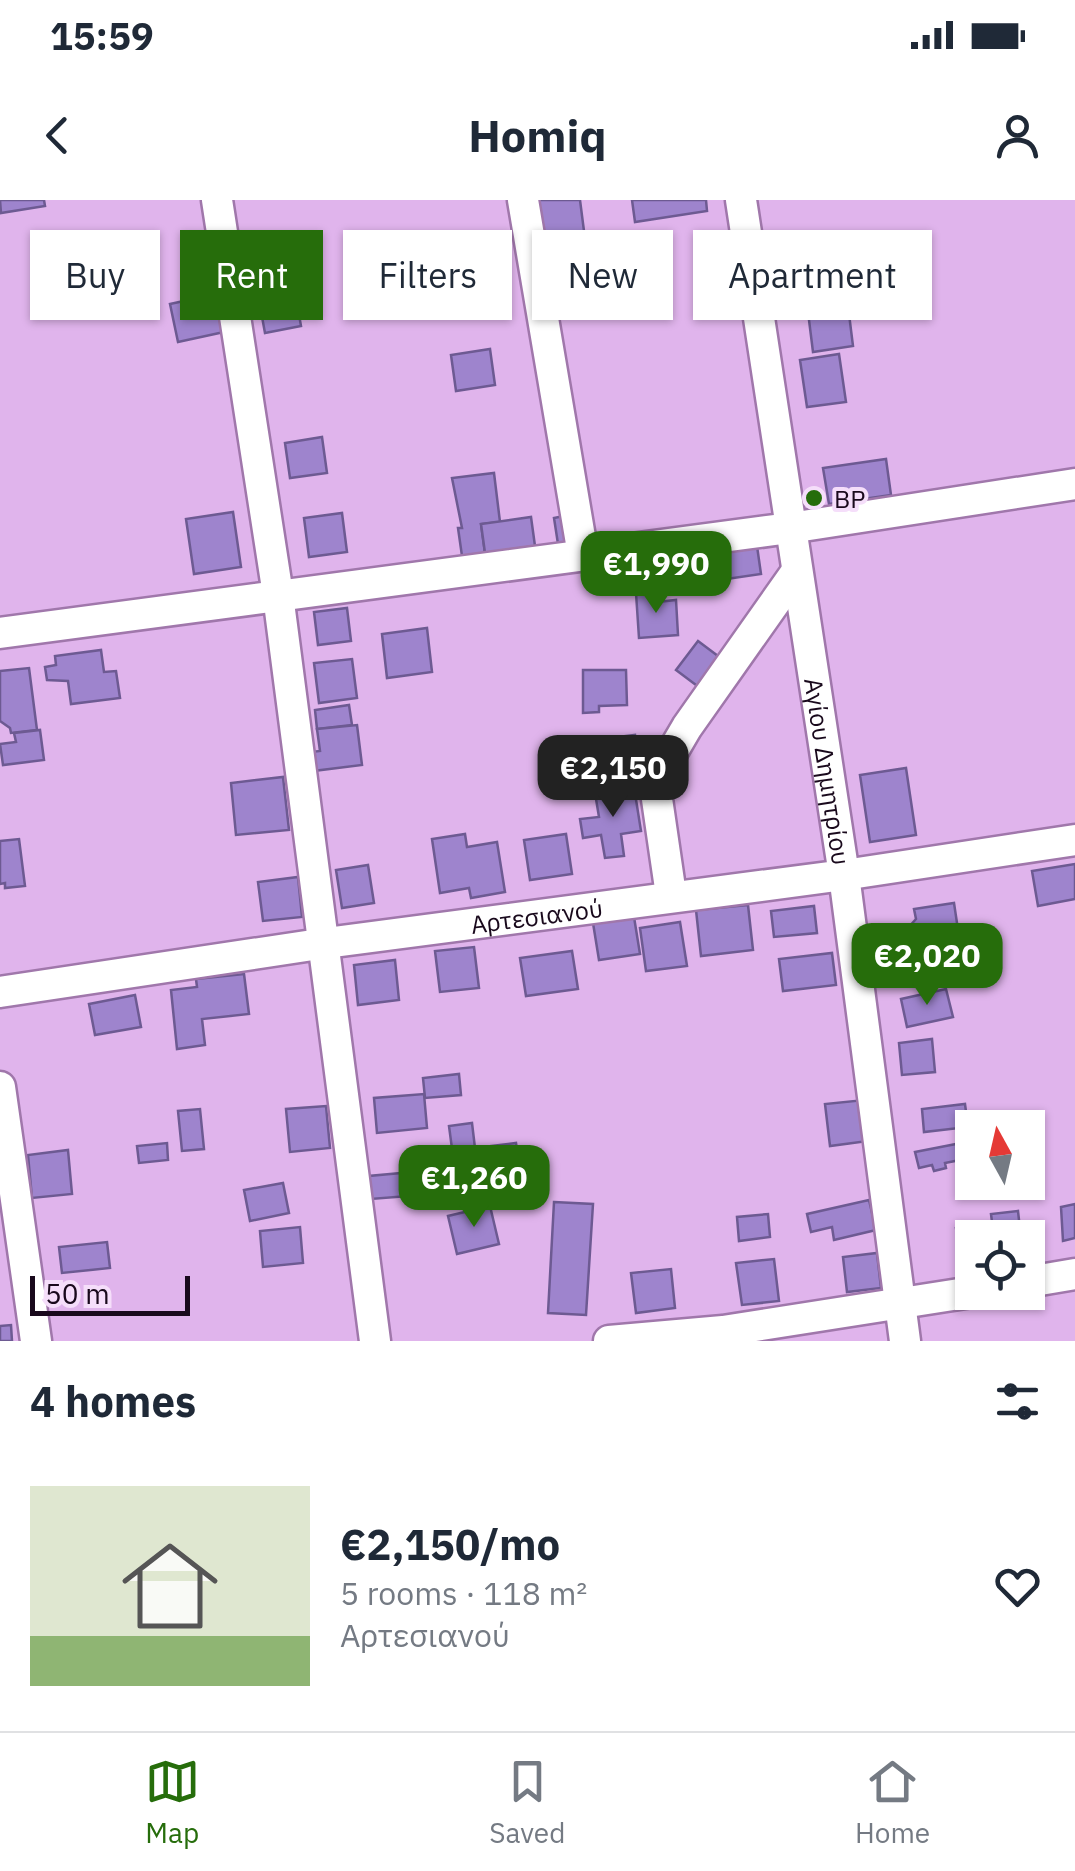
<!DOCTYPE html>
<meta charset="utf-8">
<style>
:root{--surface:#fff;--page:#f6f6f7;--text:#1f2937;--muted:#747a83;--line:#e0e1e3;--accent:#266d0b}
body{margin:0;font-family:"IBM Plex Sans",sans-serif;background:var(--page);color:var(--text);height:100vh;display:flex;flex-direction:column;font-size:38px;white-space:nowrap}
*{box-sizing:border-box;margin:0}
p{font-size:32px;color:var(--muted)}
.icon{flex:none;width:55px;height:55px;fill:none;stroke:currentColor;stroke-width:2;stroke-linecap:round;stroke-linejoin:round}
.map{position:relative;height:1141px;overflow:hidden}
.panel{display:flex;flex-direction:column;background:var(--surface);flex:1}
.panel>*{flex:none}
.top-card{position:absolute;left:30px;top:30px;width:1015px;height:90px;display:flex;gap:20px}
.needle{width:65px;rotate:352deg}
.controls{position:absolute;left:955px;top:910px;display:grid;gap:20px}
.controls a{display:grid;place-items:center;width:90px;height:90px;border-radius:0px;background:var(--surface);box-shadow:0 2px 8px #0004;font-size:50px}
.scale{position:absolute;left:30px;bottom:25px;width:160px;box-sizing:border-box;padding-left:10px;border:5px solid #19091c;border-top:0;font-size:28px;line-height:35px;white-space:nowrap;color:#19091c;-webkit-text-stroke:8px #f5defa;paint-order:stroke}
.price{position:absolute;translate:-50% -85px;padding:0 22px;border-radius:20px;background:var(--accent);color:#fff;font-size:32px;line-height:65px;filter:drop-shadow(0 2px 5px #0008)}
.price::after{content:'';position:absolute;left:50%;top:60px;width:30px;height:22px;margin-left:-15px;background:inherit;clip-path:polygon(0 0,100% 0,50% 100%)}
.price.active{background:#222;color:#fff}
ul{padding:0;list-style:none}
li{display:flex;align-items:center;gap:30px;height:250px;padding:0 30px}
li span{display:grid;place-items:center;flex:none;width:280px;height:200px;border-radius:0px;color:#555}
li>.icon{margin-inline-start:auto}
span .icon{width:120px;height:120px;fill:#fffc;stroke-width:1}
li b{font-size:42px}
h2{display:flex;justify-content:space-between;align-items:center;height:120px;padding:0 30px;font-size:42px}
.pill{padding:0 35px;border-radius:0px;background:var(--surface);box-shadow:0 2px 8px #0004;font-size:35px;line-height:90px}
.pill.active{background:var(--accent);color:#fff}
.status{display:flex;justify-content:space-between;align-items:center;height:70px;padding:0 50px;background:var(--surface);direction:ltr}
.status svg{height:28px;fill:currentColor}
header{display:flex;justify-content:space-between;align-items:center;height:130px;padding:0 30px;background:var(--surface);font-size:45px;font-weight:800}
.tabs{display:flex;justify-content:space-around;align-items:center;height:140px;border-top:2px solid var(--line);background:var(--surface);font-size:28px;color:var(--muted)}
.tabs a{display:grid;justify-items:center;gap:5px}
.tabs .active{color:var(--accent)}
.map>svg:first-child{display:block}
</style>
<div class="status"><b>15:59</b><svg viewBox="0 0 49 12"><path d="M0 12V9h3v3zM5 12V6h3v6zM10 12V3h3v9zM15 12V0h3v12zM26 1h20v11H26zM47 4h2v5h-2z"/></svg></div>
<header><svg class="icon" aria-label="back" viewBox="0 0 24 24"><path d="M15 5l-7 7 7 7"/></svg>Homiq<svg class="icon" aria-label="person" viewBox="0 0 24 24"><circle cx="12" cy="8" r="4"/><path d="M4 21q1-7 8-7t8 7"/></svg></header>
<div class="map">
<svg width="1075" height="1141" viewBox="0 0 1075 1141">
<rect width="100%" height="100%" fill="#e0b4ec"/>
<!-- building -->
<g fill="#9e84cd" stroke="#6d5a92" stroke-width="2.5">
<path d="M0 0H44L45 6 1 13Z"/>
<path d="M538 0H580L584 31 543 37Z"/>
<path d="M632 0H706L707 11 635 22Z"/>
<path d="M295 92 301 126 265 133 260 106 269 104 268 97Z"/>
<path d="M216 94 224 132 178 142 170 104Z"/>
<path d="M848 106 853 146 813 152 808 112Z"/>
<path d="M490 149 495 185 456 191 451 155Z"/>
<path d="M839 154 846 202 807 207 800 160Z"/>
<path d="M322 237 327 273 290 278 285 243Z"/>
<path d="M886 259 891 295 829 304 823 268Z"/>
<path d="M494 273 500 322 481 324 485 353 462 356 458 328H462L452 278Z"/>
<path d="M233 312 241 367 194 374 186 319Z"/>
<path d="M342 313 347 352 309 357 304 318Z"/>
<path d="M569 315 574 341 558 344 554 318Z"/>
<path d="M531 317 535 346 485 353 481 324Z"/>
<path d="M757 346 761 374 678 386 674 358Z"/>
<path d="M657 392V402L676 400 678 435 639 438 636 393Z"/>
<path d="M347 408 351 441 318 445 314 412Z"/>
<path d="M427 428 432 472 387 478 382 434Z"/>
<path d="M698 441 726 462 704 491 676 470Z"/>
<path d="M101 450 104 472 116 471 120 498 71 504 68 481 47 480 45 467 56 465 55 456Z"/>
<path d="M352 459 357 498 319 503 314 463Z"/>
<path d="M29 468 37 530 11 533 10 528 0 521V471Z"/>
<path d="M583 470H626L627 505 599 506V512L583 513Z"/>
<path d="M349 505 352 525 317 529 315 510Z"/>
<path d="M357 525 362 565 313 571 311 552 320 551 317 529Z"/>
<path d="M40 530 44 560 3 565 0 544 16 542 14 533Z"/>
<path d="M635 535 638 565 612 568 609 538Z"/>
<path d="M906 568 916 635 870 642 860 575Z"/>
<path d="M283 577 289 630 236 635 231 583Z"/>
<path d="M634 587 641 631 621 634 624 656 605 658 601 635 583 638 580 619 599 617 595 593Z"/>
<path d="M465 634 467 647 497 642 505 692 471 698 469 688 440 693 432 639Z"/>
<path d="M566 634 572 674 530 680 524 640Z"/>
<path d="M19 639 25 686 5 688V683L0 684V641Z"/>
<path d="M1075 664V699L1038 706 1032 671Z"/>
<path d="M368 665 374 703 342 708 336 670Z"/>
<path d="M298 677 302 717 263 721 258 682Z"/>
<path d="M954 703 963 763 941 766 944 784 926 786 924 768 902 771 896 732 906 730 916 719 914 709Z"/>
<path d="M748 705 753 750 701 756 696 710Z"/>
<path d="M814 706 817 733 774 737 771 711Z"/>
<path d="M634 717 640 754 599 760 593 723Z"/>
<path d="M680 722 687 766 646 771 640 728Z"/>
<path d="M474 747 479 788 440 792 435 751Z"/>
<path d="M572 751 578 789 526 796 520 758Z"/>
<path d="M832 753 836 785 783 791 779 759Z"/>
<path d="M395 760 399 800 358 805 354 765Z"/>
<path d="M244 774 249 814 202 819 205 845 177 849 171 790 197 787 196 779Z"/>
<path d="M946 789 953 817 907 827 901 799Z"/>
<path d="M135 795 141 827 95 835 89 804Z"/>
<path d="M932 839 935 872 902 875 899 843Z"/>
<path d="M459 874 461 895 425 898 423 878Z"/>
<path d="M424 894 427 928 377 933 374 898Z"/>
<path d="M864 900 868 941 830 946 825 904Z"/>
<path d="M965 904 968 927 924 932 922 909Z"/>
<path d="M326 906 330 948 290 952 286 909Z"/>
<path d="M200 909 204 949 182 951 178 911Z"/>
<path d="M472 923 475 948 516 943 520 971 456 979 449 926Z"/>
<path d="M167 943 168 960 139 963 137 946Z"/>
<path d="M956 944 960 960 945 963 946 968 934 971 932 965 919 968 915 952Z"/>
<path d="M68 950 72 994 32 998 28 955Z"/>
<path d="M444 969 446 993 371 999 369 976Z"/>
<path d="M283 983 289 1013 250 1021 244 990Z"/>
<path d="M869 1000 876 1030 834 1040 832 1027 811 1032 807 1014Z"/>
<path d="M554 1002 593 1004 586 1115 548 1113Z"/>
<path d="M1075 1004V1038L1063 1041 1061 1007Z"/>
<path d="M490 1006 499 1044 457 1054 448 1016Z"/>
<path d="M1018 1011 1021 1038H994L991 1014Z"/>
<path d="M768 1014 770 1037 739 1041 737 1017Z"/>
<path d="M992 1023 994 1038H972V1054L960 1056 956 1028Z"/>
<path d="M300 1027 303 1063 263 1067 260 1031Z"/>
<path d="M107 1042 110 1068 62 1073 59 1047Z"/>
<path d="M877 1053 881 1088 847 1092 843 1057Z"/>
<path d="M774 1059 779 1101 742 1105 736 1063Z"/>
<path d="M671 1069 675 1108 636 1113 631 1073Z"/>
<path d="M11 1125 12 1141H0V1126Z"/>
</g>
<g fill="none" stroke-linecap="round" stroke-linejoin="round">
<defs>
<g id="minor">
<path d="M217 0 278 395 375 1141"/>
<path d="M523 0 583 355"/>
<path id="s1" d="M741 0 844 675 905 1141"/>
<path d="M0 433 790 328 1075 284"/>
<path d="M671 695 657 599 660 573 687 527 797 371"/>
<path id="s2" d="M0 792 326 743 844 675 1075 640"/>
<path d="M0 887 36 1141"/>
<path d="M1028 1082 1075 1074"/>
<path d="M609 1141 723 1131 972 1092"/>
</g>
</defs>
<!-- minor casing -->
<use href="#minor" stroke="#a077ab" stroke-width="35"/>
<!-- minor -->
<use href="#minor" stroke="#fff" stroke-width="30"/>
</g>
<!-- markers -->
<circle fill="#266d0b" stroke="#f5defa" stroke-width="4" cx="814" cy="298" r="10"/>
<g text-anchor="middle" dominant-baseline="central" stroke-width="8" stroke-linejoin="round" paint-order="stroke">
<!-- poi labels -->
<g font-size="25" fill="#19091c" stroke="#f5defa" text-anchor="start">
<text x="834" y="298">BP</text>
</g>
<!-- street labels -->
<g font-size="25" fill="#19091c" stroke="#f5defa">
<text stroke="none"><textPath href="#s1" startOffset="578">Αγίου Δημητρίου</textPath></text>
<text stroke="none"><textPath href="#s2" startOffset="542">Αρτεσιανού</textPath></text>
</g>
</g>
</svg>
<div class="controls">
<a><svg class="needle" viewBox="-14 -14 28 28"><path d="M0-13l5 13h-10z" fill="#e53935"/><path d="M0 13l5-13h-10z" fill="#747a83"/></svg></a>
<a><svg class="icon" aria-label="locate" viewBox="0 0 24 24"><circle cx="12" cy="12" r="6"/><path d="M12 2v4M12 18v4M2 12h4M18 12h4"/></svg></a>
</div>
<div class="scale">50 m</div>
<b class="price" style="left:656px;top:416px">€1,990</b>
<b class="price active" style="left:613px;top:620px">€2,150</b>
<b class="price" style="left:927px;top:808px">€2,020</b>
<b class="price" style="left:474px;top:1030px">€1,260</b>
<div class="top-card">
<a class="pill">Buy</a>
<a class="pill active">Rent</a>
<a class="pill">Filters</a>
<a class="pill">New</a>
<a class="pill">Apartment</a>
</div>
</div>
<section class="panel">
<h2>4 homes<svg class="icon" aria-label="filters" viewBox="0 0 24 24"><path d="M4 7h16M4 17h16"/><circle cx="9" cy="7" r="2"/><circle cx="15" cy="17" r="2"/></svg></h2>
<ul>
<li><span style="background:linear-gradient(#dfe7d0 75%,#8fb573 0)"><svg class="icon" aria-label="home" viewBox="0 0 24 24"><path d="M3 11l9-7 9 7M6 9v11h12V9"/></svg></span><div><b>€2,150/mo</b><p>5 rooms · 118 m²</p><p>Αρτεσιανού</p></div><svg class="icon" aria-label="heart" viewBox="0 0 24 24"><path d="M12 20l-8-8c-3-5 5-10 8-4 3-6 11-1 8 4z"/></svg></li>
</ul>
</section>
<nav class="tabs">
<a class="active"><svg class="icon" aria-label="map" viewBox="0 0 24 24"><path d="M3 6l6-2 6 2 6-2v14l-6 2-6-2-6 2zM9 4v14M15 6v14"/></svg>Map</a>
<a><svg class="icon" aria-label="saved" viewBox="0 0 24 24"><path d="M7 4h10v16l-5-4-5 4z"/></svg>Saved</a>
<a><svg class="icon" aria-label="home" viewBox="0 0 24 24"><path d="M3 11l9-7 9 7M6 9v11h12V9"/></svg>Home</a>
</nav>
